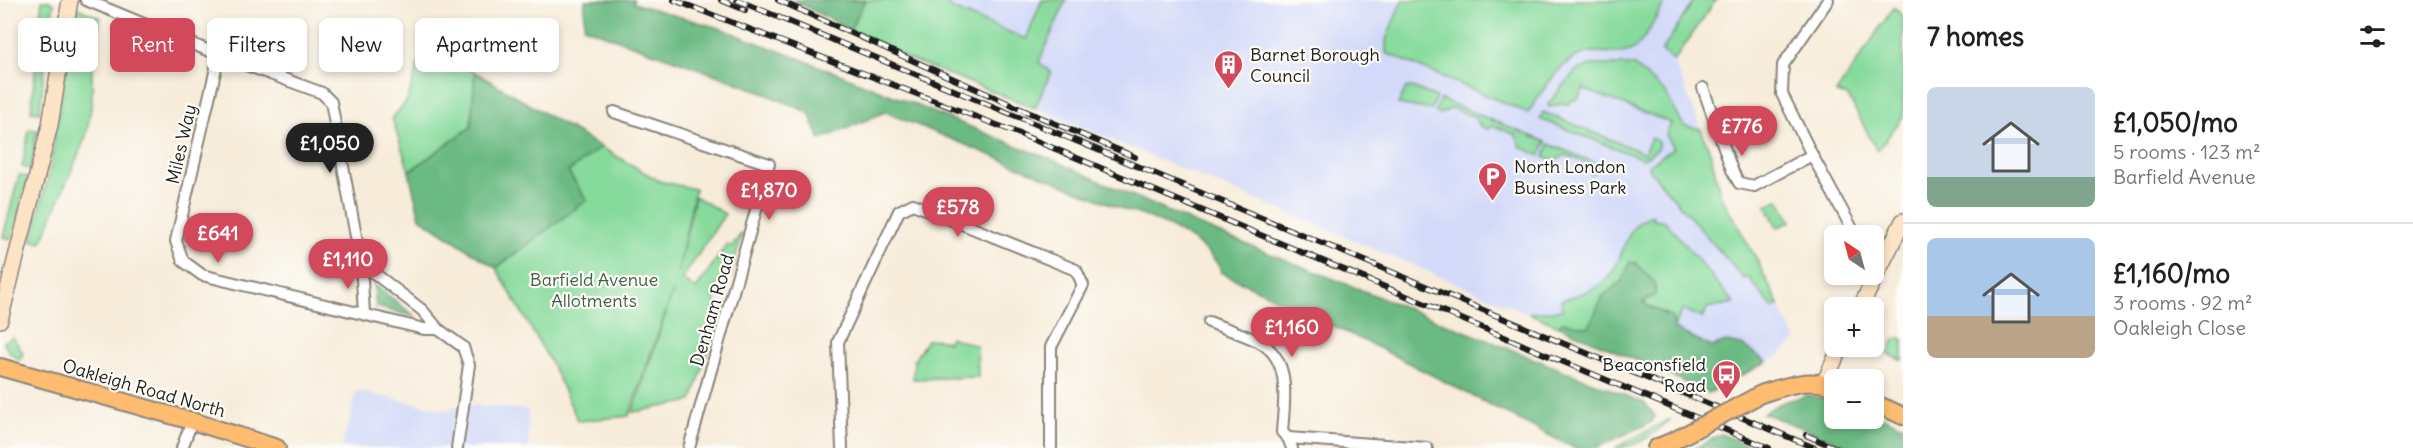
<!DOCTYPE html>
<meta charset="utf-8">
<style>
:root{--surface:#fff;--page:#f6f6f6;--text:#202124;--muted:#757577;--line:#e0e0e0;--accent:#d1495b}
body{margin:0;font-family:Delius,sans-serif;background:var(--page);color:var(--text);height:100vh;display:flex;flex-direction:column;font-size:22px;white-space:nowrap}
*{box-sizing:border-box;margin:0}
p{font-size:20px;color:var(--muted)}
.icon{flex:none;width:33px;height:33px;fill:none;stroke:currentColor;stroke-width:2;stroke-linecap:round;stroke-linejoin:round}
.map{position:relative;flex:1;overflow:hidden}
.panel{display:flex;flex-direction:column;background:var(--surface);width:510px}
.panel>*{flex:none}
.hud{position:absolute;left:18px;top:18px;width:570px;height:54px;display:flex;gap:12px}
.needle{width:39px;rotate:324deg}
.buttons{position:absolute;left:1824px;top:225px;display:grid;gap:12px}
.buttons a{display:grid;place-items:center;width:60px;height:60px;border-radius:9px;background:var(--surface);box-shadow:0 3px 9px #0003;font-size:30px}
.price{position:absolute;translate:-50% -51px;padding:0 14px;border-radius:21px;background:var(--accent);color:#fff;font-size:20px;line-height:39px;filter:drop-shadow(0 2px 3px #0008)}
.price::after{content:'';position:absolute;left:50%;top:36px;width:18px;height:14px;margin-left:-9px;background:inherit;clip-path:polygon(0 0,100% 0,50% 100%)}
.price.selected{background:#222;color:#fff}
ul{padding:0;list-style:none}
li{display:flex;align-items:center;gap:18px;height:150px;padding:0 24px}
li+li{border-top:2px solid var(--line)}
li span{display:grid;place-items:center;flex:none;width:168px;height:120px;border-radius:9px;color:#555}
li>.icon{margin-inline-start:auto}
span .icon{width:72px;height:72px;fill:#fffc;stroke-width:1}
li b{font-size:26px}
h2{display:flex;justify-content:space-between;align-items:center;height:72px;padding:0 24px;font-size:26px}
.pill{padding:0 21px;border-radius:9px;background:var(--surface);box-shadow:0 3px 9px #0003;font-size:21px;line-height:54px}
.pill.selected{background:var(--accent);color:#fff}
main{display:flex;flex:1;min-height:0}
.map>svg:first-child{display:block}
</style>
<main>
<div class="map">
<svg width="1903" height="448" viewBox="0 0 1903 448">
<rect width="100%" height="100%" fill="#fdfcf7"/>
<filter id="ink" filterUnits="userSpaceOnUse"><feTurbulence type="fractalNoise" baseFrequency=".0167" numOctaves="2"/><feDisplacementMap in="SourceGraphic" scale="12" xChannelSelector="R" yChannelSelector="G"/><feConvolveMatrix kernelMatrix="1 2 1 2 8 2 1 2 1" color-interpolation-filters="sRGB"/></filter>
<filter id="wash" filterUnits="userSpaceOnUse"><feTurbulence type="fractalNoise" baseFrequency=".008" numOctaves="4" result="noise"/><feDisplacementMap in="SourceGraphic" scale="24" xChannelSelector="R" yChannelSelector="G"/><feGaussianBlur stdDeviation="1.35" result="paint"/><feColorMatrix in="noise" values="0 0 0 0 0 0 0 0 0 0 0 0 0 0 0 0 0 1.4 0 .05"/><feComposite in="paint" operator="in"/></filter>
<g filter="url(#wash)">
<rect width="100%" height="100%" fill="#f7ecda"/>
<!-- built -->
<g fill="#d2d9f9">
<path d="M865 0H1716L1674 61 1711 154 1720 196 1756 258 1796 341 1774 359 1709 393 1559 326 1035 108 906 58 850 30Z"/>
<path d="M357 391 450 411 463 404 528 410 529 448H342Z"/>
</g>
<!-- green -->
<g fill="#86da9b" stroke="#517b5c" stroke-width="1.5">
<path d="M42 0H48L54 4 48 33 38 32Z"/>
<path d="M865 0H943L953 9 1026 39 1042 0H1066L1039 62 1051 72 1035 108 906 58 850 30Z"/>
<path d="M1402 0H1667C1656 14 1650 35 1636 47 1622 59 1602 49 1586 53 1560 59 1542 93 1528 113L1386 53V40Z"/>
<path d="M1694 0H1716L1674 61 1662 51Z"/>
<path d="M75 7 101 18 92 51V102L86 136 41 243 31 240 49 174Z"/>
<path d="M1894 7 1903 17V117L1877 151 1848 96 1836 93Z"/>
<path d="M425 42 475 72 471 127 409 171 392 118 407 101Z"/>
<path d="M37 54H46L40 112 31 111Z"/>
<path d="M1592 65H1633L1665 92 1684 126 1701 129 1711 154 1720 194 1757 260 1779 306 1772 307 1748 277 1744 279 1651 172 1649 167 1651 163 1674 148 1666 135 1671 123 1583 89 1578 99 1572 100 1569 105 1564 103 1549 107 1548 104 1576 71Z"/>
<path d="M1412 87 1436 97 1431 110 1398 104 1406 88Z"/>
<path d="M1440 99 1546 142 1540 156 1521 147 1516 135 1494 126 1488 129 1480 126 1474 117 1451 108 1440 114 1435 112Z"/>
<path d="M1543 112 1644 153 1651 138 1658 141V149L1643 159 1540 119Z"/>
<path d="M29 129 37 130 31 169 22 167Z"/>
<path d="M1549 144 1601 165 1592 175 1586 163 1565 155 1555 161 1544 157Z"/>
<path d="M601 147 659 181 695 189 678 272 695 196 725 214 682 279 696 289 727 244 731 247 742 233 731 276 722 279 715 288 714 297 720 313 692 401 633 412 673 291 629 416 578 421 550 361 496 268 586 200 568 172Z"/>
<path d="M19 175 28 177 12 239 3 237Z"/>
<path d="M1779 199 1791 221 1778 228 1766 206Z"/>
<path d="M1653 215V219L1665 221 1734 303 1707 308 1703 318 1683 310 1673 329 1666 314 1649 307 1622 281 1602 297 1589 328 1562 322 1559 326 1528 313 1562 310 1561 300C1579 295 1600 289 1611 274 1627 252 1623 224 1653 215Z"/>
<path d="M13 337 23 353 20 360C13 356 6 351 4 342Z"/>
<path d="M950 337 977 346 978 377 913 379 914 360 927 340 938 339 948 342Z"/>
<path d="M1900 338 1903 339V361L1888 354 1895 339Z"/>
<path d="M1668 420H1670C1653 434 1638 448 1615 448Z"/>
</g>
<!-- forest -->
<g fill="#6cba83" stroke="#446b50" stroke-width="1.5">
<path d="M585 0H634L633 3 722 29 839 74 1055 161 1198 225 1645 403 1655 416 1652 422 1596 448H1574L1379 348 1220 272 1221 270C1205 239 1157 219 1125 210L885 112 820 140 809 113C736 79 659 56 584 27Z"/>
<path d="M793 0H865L850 30Z"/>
<path d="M475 72 601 147 568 172 587 200 496 268 420 218 409 172 471 127Z"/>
<path d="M1630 262 1636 263 1655 283V295L1643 302 1649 307 1673 318 1674 329 1712 347 1726 342 1742 345 1767 362 1709 393 1559 326 1562 322 1589 327 1602 297 1622 281Z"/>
<path d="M374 284 416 317 376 307Z"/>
<path d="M1808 395 1834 400V418H1874V413L1903 426V448H1853L1763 413 1783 402Z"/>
<path d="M1721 434 1753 448H1695Z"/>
</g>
</g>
<g filter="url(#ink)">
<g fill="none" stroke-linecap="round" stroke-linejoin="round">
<defs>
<g id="street">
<path d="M86 0 219 55 322 93 331 102 361 263 422 310 438 329 463 347 469 365 457 448"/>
<path d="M1828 0 1783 65 1782 94 1812 155 1856 236"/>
<path d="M219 55 176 241 183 261 202 275 424 329H438"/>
<path d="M1703 88 1732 170 1739 183 1754 186 1812 155"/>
<path d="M614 112 769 164 689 448"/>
<path d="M361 263 364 314"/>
<path d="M1209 322C1226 329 1245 334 1261 343 1292 361 1284 402 1282 432L1288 438 1292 448"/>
<path d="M1288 438 1427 448"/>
<path d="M182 448 192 421"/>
<path d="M842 448 838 342 899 211 913 204 1076 270 1083 285 1051 347V448"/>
</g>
<g id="secondary">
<path d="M1860 308 1903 221"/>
<path d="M0 320 50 125 70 0"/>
<path d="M1824 383 1841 346"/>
</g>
<g id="primary">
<path d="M0 367 192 421 277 448"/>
<path d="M1761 394C1786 386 1809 377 1834 387"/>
<path d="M1874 403 1903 416"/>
<path d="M1656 448 1675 440"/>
</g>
</defs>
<!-- street casing -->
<use href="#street" stroke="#8a847b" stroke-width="14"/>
<!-- secondary casing -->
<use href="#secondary" stroke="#8a847b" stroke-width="18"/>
<!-- primary casing -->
<use href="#primary" stroke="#8a847b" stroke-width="20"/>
<!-- street -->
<use href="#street" stroke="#fff" stroke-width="10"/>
<!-- secondary -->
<use href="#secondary" stroke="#fee4c6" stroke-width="15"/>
<!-- primary -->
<use href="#primary" stroke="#fdbc70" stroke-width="16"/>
<defs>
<g id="rail">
<path d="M674 0 1015 132 1769 448"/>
<path d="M721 0 745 10"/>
<path d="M737 0 1815 448"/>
<path d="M778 0 1023 110 1135 157"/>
<path d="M1806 435 1836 448"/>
</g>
</defs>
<!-- rail casing -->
<use href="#rail" stroke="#1c1c1c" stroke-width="6"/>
<!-- rail -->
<use href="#rail" stroke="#fdfcf7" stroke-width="4" stroke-dasharray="11" stroke-linecap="butt"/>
<defs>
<path id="primary-bridge" d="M1675 440 1761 394"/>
</defs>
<!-- primary-bridge casing -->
<use href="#primary-bridge" stroke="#8a847b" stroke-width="20" stroke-linecap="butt"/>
<!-- primary-bridge -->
<use href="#primary-bridge" stroke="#fdbc70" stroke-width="16"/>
</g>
</g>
<!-- icons -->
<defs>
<symbol id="building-pin" viewBox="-11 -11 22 30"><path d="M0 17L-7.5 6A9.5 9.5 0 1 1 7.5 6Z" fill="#d1495b" stroke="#fdfcf7"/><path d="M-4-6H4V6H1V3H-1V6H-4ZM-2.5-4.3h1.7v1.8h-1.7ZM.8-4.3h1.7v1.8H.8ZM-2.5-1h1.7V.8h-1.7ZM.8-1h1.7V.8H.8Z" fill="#fff"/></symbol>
<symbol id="parking-pin" viewBox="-11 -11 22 30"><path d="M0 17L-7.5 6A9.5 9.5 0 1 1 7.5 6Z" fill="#d1495b" stroke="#fdfcf7"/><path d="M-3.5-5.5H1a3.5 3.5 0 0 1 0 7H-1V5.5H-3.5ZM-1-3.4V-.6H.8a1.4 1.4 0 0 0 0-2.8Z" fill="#fff"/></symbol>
<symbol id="bus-pin" viewBox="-11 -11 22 30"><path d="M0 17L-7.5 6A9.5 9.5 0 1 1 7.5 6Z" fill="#d1495b" stroke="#fdfcf7"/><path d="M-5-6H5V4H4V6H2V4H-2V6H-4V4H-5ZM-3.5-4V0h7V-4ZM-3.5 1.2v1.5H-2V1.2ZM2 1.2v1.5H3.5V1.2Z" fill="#fff"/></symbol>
</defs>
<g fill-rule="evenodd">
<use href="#building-pin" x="1212" y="48" width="33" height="45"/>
<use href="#parking-pin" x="1476" y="160" width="33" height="45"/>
<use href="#bus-pin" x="1710" y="358" width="33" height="45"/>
</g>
<g text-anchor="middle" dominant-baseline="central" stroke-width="4.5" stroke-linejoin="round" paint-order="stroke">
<!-- poi labels -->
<g font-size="18" fill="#1c1c1c" stroke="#fdfcf7" text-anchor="start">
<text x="1250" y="54">Barnet Borough<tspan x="1250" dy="21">Council</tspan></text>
<text x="1514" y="166">North London<tspan x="1514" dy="21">Business Park</tspan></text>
<text x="1706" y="364" text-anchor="end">Beaconsfield<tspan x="1706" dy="21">Road</tspan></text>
</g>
<!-- street labels -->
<g font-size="18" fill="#1c1c1c" stroke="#fdfcf7">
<text transform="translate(181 144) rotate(-77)">Miles Way</text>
<text transform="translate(712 310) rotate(-74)">Denham Road</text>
<text transform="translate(144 388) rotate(16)">Oakleigh Road North</text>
</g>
<!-- park labels -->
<g font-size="18" fill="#415e48" stroke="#fdfcf7">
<text x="594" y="279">Barfield Avenue<tspan x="594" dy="21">Allotments</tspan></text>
</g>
</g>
</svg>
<div class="buttons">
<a><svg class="needle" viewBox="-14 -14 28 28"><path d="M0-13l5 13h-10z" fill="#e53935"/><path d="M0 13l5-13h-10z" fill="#757577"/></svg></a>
<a>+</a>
<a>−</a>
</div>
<b class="price" style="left:1742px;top:157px">£776</b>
<b class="price selected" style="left:330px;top:174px">£1,050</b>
<b class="price" style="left:769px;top:221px">£1,870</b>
<b class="price" style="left:958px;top:238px">£578</b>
<b class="price" style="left:218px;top:264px">£641</b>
<b class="price" style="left:348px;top:290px">£1,110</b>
<b class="price" style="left:1292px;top:358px">£1,160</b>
<div class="hud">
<a class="pill">Buy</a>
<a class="pill selected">Rent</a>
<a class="pill">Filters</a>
<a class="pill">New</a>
<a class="pill">Apartment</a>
</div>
</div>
<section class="panel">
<h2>7 homes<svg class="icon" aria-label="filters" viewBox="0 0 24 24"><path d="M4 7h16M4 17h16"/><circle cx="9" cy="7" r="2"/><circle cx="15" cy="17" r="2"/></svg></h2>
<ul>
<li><span style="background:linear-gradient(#c9d6e8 75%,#7fa58c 0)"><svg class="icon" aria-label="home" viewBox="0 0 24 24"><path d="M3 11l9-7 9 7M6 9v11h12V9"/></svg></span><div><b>£1,050/mo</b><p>5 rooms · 123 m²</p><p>Barfield Avenue</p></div></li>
<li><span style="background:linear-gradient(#a9c7e8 65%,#b9a48a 0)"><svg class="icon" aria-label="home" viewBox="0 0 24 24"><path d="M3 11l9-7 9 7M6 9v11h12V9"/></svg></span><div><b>£1,160/mo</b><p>3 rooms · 92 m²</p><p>Oakleigh Close</p></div></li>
</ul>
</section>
</main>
